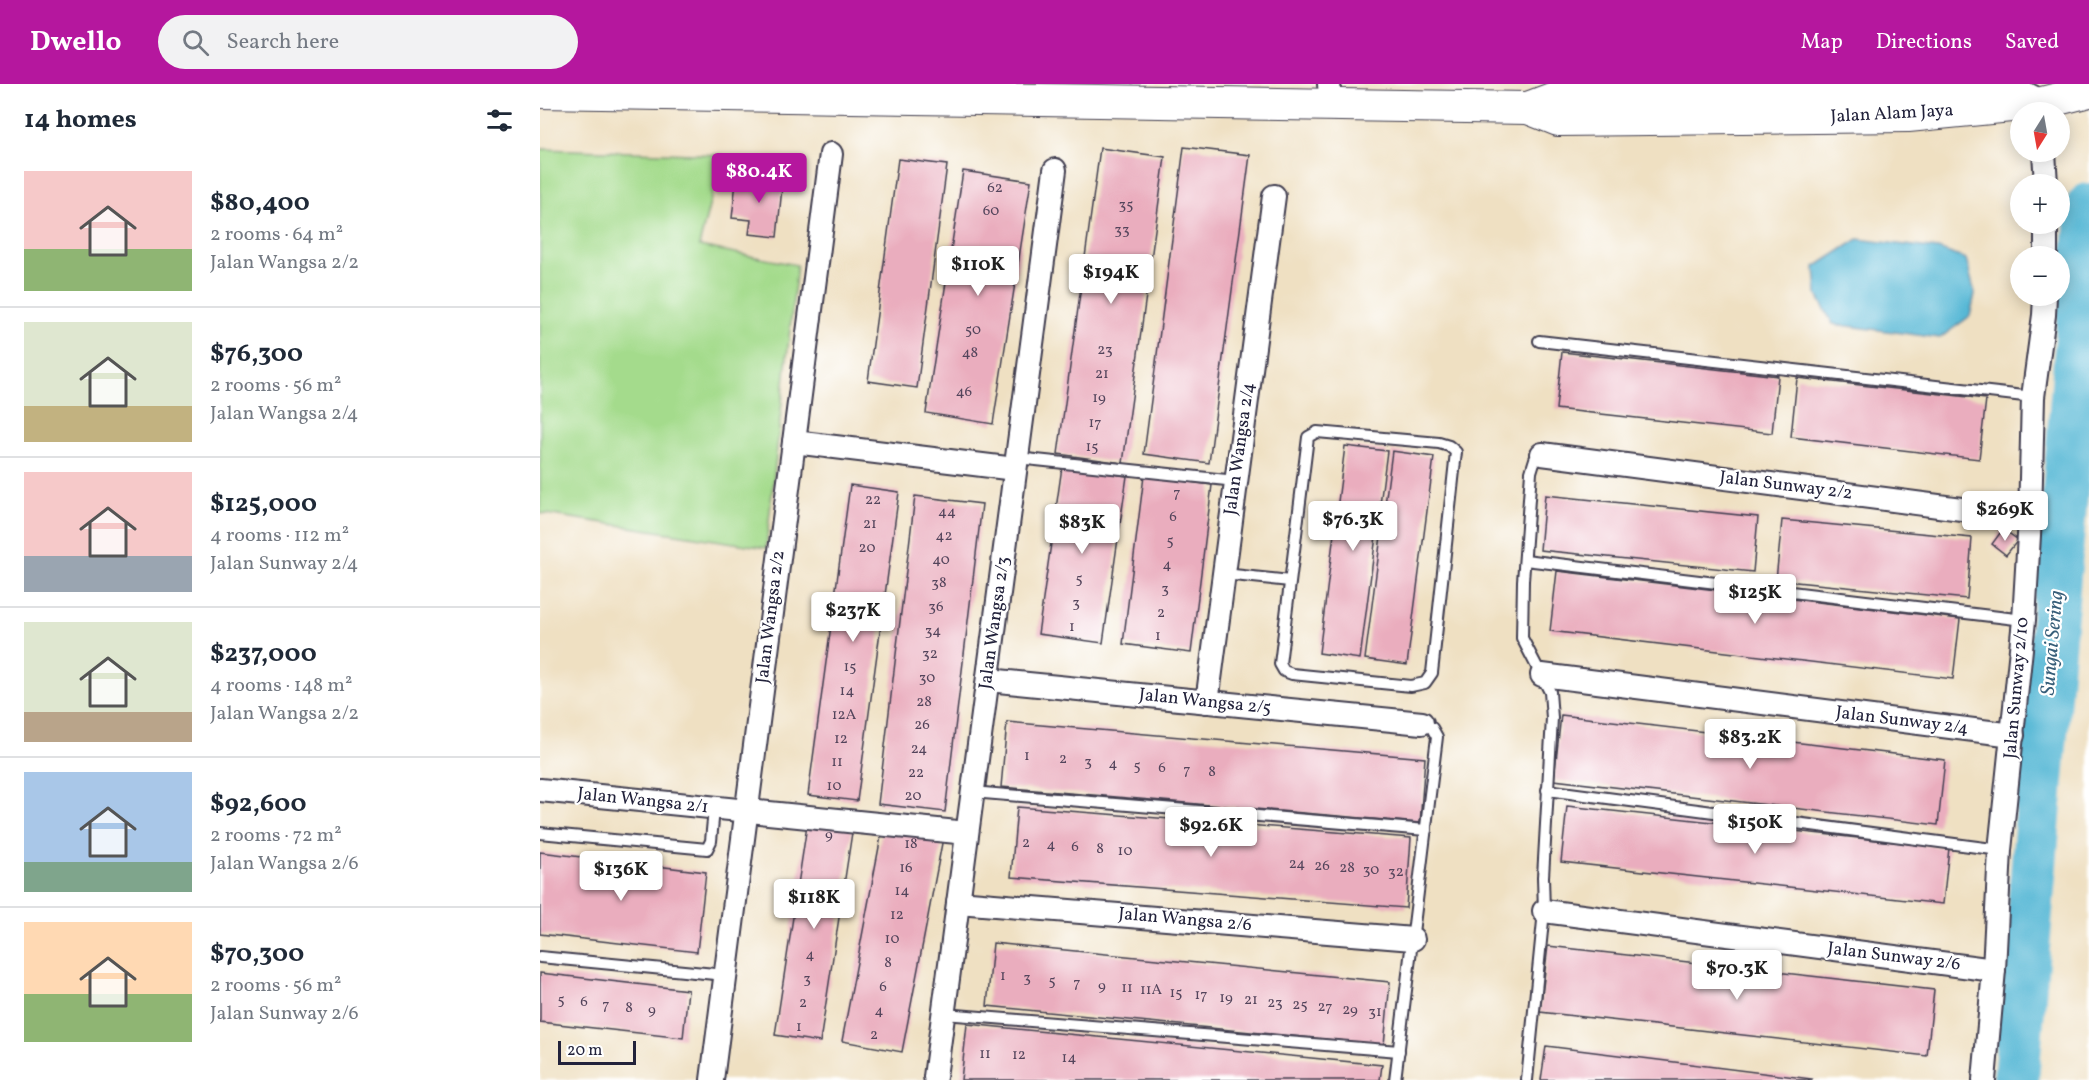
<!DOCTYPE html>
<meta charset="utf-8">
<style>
:root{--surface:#fff;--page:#f2f2f3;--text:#1f2937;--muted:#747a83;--line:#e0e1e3;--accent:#b5179e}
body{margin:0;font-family:Vollkorn,serif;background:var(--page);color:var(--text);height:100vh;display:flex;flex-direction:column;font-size:22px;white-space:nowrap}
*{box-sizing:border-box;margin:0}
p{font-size:20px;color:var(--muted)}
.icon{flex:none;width:33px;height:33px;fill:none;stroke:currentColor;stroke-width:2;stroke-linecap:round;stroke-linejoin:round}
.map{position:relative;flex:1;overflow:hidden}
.panel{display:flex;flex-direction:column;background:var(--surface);width:540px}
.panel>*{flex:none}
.needle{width:39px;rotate:191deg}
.tools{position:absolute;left:1470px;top:18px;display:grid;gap:12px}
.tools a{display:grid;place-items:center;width:60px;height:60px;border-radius:50%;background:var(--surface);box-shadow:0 3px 15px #0003;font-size:30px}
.scale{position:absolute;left:18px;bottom:15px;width:78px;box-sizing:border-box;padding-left:6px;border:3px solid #22223b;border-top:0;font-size:16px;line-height:21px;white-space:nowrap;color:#22223b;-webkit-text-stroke:4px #fff;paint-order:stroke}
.price{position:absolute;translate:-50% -51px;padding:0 14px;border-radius:6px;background:#fff;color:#222;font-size:20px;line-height:39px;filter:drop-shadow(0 2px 3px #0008)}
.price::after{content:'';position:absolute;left:50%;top:36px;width:18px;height:14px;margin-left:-9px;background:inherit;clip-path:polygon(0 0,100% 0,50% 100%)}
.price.selected{background:var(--accent);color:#fff}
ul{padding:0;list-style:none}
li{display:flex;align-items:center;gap:18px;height:150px;padding:0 24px}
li+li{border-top:2px solid var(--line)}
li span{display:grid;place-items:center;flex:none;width:168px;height:120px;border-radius:0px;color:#555}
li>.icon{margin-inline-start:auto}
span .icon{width:72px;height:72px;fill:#fffc;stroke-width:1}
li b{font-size:26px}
h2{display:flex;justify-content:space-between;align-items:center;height:72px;padding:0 24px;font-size:26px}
header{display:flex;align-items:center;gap:36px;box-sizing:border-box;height:84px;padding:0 30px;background:var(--accent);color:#fff}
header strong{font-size:28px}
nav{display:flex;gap:33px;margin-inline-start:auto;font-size:21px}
.search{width:420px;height:54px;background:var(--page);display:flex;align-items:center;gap:15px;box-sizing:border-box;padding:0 21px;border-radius:33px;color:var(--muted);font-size:22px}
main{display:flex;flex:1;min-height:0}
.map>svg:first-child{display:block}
</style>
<header>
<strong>Dwello</strong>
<div class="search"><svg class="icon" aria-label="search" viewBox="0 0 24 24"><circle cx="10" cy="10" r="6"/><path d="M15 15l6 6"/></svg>Search here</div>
<nav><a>Map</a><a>Directions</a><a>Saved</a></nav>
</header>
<main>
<section class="panel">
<h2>14 homes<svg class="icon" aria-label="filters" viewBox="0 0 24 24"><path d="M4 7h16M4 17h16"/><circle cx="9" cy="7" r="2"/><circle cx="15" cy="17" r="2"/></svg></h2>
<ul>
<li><span style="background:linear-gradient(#f6c9c9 65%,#8fb573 0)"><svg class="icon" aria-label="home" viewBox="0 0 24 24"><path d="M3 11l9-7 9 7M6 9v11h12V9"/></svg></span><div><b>$80,400</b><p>2 rooms · 64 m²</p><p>Jalan Wangsa 2/2</p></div></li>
<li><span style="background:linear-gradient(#dfe7d0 70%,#c2b280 0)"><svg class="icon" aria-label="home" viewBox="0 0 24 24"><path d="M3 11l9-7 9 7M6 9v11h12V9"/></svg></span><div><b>$76,300</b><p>2 rooms · 56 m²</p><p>Jalan Wangsa 2/4</p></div></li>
<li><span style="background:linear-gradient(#f6c9c9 70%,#9aa5b1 0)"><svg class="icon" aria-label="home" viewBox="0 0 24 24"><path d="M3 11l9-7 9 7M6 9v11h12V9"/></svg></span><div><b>$125,000</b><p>4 rooms · 112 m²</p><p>Jalan Sunway 2/4</p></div></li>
<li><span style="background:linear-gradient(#dfe7d0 75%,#b9a48a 0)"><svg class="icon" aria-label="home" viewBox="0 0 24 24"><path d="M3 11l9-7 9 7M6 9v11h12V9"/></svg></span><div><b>$237,000</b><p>4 rooms · 148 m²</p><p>Jalan Wangsa 2/2</p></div></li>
<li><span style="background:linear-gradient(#a9c7e8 75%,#7fa58c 0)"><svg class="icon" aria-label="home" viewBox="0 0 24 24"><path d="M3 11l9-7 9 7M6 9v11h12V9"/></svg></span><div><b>$92,600</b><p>2 rooms · 72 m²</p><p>Jalan Wangsa 2/6</p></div></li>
<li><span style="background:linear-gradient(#ffd9b3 60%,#8fb573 0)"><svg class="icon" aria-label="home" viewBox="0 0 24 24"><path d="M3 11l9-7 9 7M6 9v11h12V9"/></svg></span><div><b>$70,300</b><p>2 rooms · 56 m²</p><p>Jalan Sunway 2/6</p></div></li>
</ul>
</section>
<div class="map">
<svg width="1549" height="996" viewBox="0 0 1549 996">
<rect width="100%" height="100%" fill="#fff"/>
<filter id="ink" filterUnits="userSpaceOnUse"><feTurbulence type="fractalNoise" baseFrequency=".0167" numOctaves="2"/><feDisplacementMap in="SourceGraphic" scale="12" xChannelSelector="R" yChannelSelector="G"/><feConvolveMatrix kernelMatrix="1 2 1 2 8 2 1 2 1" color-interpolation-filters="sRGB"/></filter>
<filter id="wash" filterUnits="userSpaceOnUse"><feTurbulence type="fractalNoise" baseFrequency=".008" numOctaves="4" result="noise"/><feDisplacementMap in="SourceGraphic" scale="24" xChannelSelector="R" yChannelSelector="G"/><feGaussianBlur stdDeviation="1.35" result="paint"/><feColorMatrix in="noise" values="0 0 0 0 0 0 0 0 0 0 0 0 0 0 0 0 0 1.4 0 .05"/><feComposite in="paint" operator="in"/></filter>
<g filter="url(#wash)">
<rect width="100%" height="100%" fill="#efe0c2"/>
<!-- green -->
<path fill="#a4db8c" stroke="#637e64" stroke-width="1.5" d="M0 65 182 71 159 162 257 181 226 464 0 429Z"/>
<!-- water -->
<path fill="#56b8d5" stroke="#3c6d88" stroke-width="1.5" d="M1318 155 1398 165 1426 175 1435 210 1430 232 1400 254 1293 240 1277 211 1275 183Z"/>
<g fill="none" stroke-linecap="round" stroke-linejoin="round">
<!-- river -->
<path stroke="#56b8d5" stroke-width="46" d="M1476 996 1549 122"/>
</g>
<g id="blocks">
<!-- building -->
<g fill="#eaadbe">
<path d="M644 63 710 71 669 379 604 370Z"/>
<path d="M560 64 625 73 583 379 518 370Z"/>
<path d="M358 75 407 81 377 304 328 297Z"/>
<path d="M423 87 491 97 453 340 386 329Z"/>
<path d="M205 90 243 94 237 153 209 150 211 136 192 134 196 98H204Z"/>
<path d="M1022 268 1238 292 1232 349 1016 325Z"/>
<path d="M1257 294 1446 315 1439 375 1251 353Z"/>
<path d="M805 362 847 367 820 575 779 569Z"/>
<path d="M852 367 894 373 867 581 825 575Z"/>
<path d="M522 383 587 392 563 559 498 550Z"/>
<path d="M604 392 672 401 651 569 583 560Z"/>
<path d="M310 401 359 408 317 717 268 711Z"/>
<path d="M1005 411 1218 433 1213 488 1000 466Z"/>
<path d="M375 412 442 420 405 728 338 720Z"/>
<path d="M1242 436 1432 454 1427 515 1236 496Z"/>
<path d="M1463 445 1478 456 1466 471 1452 460Z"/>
<path d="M1017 487 1420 535 1413 595 1010 547Z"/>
<path d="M1021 631 1405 676 1398 741 1014 696Z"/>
<path d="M467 638 885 674 880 739 461 703Z"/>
<path d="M1027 722 1409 764 1403 820 1021 778Z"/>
<path d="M477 723 871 754 866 824 471 793Z"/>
<path d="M268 735 313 742 280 958 235 951Z"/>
<path d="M343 742 403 754 362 968 302 957Z"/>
<path d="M0 768 166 788 157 868 0 850Z"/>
<path d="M453 859 850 898 844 961 447 922Z"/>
<path d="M1008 862 1394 906 1387 972 1000 928Z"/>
<path d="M0 889 148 906 143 954 0 938Z"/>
<path d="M427 940 842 981 840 996H421Z"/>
<path d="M1006 962 1272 995 1271 996H1001Z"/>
</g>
</g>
</g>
<g filter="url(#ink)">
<use href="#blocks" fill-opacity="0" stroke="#413e4f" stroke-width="1.5"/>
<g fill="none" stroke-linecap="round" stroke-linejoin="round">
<defs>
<g id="lane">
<path d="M999 257 1493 313"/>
<path d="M777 348 899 359 909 362 916 368 892 589 885 599 871 602 752 590 744 587 740 580 768 353Z"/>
<path d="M477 374 696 397"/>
<path d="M985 476 1484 536"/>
<path d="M684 490 750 497"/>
<path d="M1007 706 1460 766"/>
<path d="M432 708 886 746"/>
<path d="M0 749 167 765 171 757 174 725"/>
<path d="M0 873 185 891"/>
<path d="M404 930 859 967"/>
<path d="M855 996 897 653 892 644 882 639"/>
<path d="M987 996 1004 827 1003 793 1012 634 1010 608 982 554 983 497 991 388 995 375 1002 370"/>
</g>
<g id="street">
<path d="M789 0 791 21"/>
<path d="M1424 4C1455 3 1477 0 1502 19V26"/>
<path d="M1504 68 1506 100"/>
<path d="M1506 172V140"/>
<path d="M254 358 475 385"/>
<path d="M1002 370 1490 434"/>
<path d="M1002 591 1473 651"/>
<path d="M448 596 882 639"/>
<path d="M667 618 734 112"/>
<path d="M0 706 427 749"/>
<path d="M418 818 873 855"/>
<path d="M1004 827 1454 886"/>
<path d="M395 993 515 86"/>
<path d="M172 996 291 70"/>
<path d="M1444 996 1454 886 1460 766 1484 536 1490 434 1493 313 1504 231 1505 212"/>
</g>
<g id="secondary">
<path d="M0 8 988 24 1017 13 1365 9 1440 0"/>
<path d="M988 24 1018 36 1368 32 1502 19 1549 7"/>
</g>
</defs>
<!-- lane casing -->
<use href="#lane" stroke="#413e4f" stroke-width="14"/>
<!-- street casing -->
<use href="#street" stroke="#413e4f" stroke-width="26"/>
<!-- secondary casing -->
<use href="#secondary" stroke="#413e4f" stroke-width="34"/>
<!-- lane -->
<use href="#lane" stroke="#fff" stroke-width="10"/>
<!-- street -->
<use href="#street" stroke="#fff" stroke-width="22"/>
<!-- secondary -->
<use href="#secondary" stroke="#fff" stroke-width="32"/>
</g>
</g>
<g text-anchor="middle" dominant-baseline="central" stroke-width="4.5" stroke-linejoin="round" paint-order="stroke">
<!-- number labels -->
<g font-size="15" fill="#54455c">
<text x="455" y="104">62</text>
<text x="586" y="121">35</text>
<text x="451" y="127">60</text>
<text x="582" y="146">33</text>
<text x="433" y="246">50</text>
<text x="565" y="266">23</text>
<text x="430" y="269">48</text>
<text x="562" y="290">21</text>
<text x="424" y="308">46</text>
<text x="559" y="314">19</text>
<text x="555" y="339">17</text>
<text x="552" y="363">15</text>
<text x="637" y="409">7</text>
<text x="333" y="416">22</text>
<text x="407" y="428">44</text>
<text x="633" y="433">6</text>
<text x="330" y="440">21</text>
<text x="404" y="452">42</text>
<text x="630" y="457">5</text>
<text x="327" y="464">20</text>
<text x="401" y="476">40</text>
<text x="627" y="481">4</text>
<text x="539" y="495">5</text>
<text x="399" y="499">38</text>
<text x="625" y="505">3</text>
<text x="536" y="519">3</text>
<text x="396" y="523">36</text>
<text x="621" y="529">2</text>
<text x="532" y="543">1</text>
<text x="393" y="547">34</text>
<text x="618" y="552">1</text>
<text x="390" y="570">32</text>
<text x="310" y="583">15</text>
<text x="387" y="594">30</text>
<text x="307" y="607">14</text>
<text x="384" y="618">28</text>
<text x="304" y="631">12A</text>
<text x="382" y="641">26</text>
<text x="301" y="655">12</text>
<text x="379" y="665">24</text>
<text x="487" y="672">1</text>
<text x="523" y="675">2</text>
<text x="297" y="678">11</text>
<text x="548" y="678">3</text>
<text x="573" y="680">4</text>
<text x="597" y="682">5</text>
<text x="622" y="684">6</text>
<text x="647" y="686">7</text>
<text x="672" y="688">8</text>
<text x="376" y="689">22</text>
<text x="294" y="702">10</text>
<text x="373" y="712">20</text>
<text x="289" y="751">9</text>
<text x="486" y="759">2</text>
<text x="371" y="760">18</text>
<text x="511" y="761">4</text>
<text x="535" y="763">6</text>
<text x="560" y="765">8</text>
<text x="585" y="767">10</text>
<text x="757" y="780">24</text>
<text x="782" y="782">26</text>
<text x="366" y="784">16</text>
<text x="807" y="784">28</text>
<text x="831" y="786">30</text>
<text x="856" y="788">32</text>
<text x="362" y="807">14</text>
<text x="357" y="831">12</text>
<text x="352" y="855">10</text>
<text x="270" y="871">4</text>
<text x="348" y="879">8</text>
<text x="463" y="892">1</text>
<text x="487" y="894">3</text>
<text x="267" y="895">3</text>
<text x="512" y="897">5</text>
<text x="537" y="899">7</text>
<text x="562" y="902">9</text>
<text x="343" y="903">6</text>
<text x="587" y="904">11</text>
<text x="611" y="906">11A</text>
<text x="636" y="909">15</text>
<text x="661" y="911">17</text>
<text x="686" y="914">19</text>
<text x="21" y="916">5</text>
<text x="711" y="916">21</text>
<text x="44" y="918">6</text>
<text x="263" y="919">2</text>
<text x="735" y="919">23</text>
<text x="66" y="921">7</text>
<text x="760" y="921">25</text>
<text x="785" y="923">27</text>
<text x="89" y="924">8</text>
<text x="112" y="926">9</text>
<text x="810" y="926">29</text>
<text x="339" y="927">4</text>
<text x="835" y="928">31</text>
<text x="259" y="943">1</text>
<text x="334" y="951">2</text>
<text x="445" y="970">11</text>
<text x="479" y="971">12</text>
<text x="529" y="974">14</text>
</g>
<!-- street labels -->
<g font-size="18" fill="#22223b" stroke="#fff">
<text transform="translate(1352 30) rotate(-3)">Jalan Alam Jaya</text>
<text transform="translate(700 365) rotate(-82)">Jalan Wangsa 2/4</text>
<text transform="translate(1246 402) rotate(7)">Jalan Sunway 2/2</text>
<text transform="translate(231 533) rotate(-83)">Jalan Wangsa 2/2</text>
<text transform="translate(455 539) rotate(-82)">Jalan Wangsa 2/3</text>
<text transform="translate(1477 604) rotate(-85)">Jalan Sunway 2/10</text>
<text transform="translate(665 618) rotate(6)">Jalan Wangsa 2/5</text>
<text transform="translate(1362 637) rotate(7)">Jalan Sunway 2/4</text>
<text transform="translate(103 717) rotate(6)">Jalan Wangsa 2/1</text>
<text transform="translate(645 836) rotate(5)">Jalan Wangsa 2/6</text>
<text transform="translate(1354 873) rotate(7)">Jalan Sunway 2/6</text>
</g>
<!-- water labels -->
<g font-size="20" font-style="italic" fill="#375e79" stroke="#fff">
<text transform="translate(1513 559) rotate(-85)">Sungai Sering</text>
</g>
</g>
</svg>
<div class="tools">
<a><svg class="needle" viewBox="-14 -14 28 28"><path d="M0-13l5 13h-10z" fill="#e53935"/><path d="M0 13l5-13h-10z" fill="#747a83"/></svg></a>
<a>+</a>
<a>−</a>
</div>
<div class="scale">20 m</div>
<b class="price selected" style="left:219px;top:120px">$80.4K</b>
<b class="price" style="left:438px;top:213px">$110K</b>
<b class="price" style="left:571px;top:221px">$194K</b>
<b class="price" style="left:1465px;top:458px">$269K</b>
<b class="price" style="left:813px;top:468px">$76.3K</b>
<b class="price" style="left:542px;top:471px">$83K</b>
<b class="price" style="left:1215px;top:541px">$125K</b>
<b class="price" style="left:313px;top:559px">$237K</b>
<b class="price" style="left:1210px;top:686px">$83.2K</b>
<b class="price" style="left:1215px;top:771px">$150K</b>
<b class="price" style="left:671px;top:774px">$92.6K</b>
<b class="price" style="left:81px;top:818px">$136K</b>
<b class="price" style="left:274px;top:846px">$118K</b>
<b class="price" style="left:1197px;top:917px">$70.3K</b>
</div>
</main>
